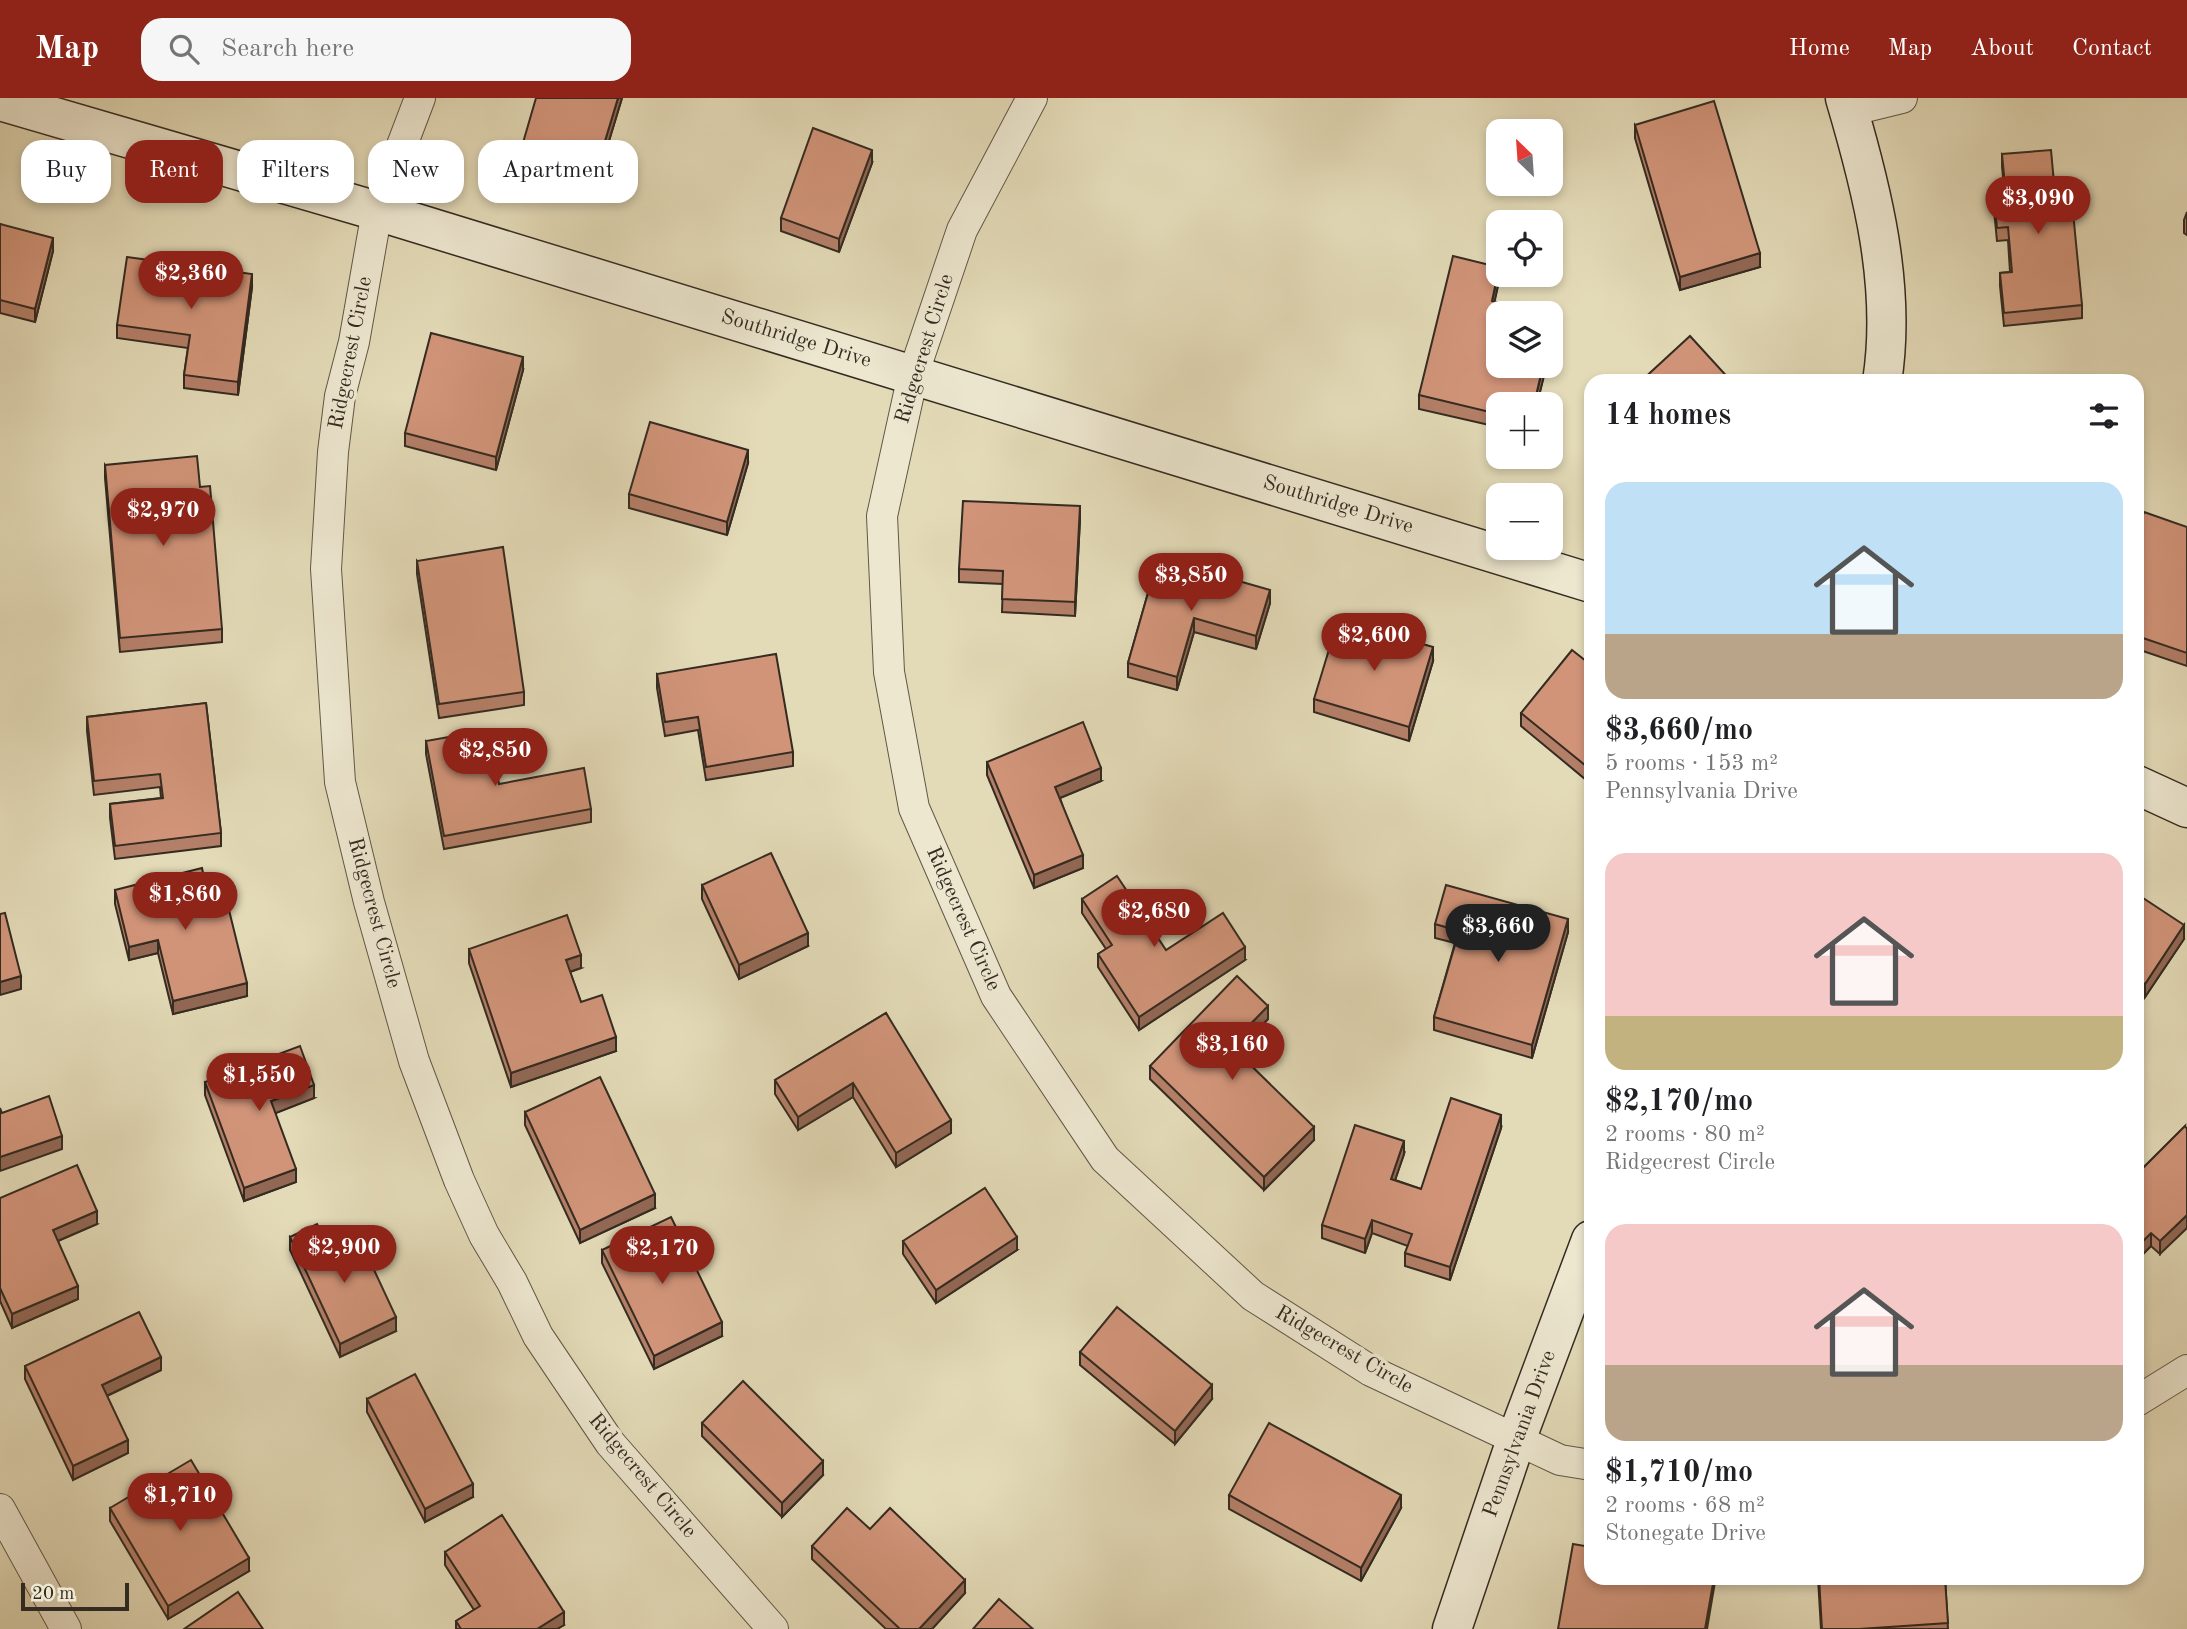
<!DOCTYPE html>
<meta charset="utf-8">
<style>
:root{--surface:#fff;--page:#f6f6f6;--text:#202124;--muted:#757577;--accent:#8f2418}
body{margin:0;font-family:"Old Standard TT",serif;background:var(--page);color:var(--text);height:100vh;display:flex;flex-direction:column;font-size:26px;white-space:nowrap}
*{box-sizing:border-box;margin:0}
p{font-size:23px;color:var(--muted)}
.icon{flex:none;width:38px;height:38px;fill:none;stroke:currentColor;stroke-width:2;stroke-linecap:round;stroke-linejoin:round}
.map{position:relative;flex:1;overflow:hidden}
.drawer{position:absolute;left:1584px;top:276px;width:560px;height:1211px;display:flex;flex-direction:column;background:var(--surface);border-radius:21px;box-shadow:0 4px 10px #0003}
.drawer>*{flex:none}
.guide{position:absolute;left:21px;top:42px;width:665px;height:63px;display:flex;gap:14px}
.needle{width:46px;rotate:335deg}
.fabs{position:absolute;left:1486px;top:21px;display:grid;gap:14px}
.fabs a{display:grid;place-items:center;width:77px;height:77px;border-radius:14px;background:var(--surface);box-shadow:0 4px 10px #0003;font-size:35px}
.scale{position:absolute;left:21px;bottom:18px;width:108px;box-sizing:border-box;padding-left:7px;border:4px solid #342b21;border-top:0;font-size:19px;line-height:24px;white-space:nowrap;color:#342b21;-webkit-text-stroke:5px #ede7d0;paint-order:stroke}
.price{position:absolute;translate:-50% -60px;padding:0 16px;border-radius:24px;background:var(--accent);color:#fff;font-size:23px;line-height:46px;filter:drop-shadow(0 2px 4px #0008)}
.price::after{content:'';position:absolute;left:50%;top:42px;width:21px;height:16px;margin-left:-10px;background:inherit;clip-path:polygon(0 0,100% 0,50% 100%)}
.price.on{background:#222;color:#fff}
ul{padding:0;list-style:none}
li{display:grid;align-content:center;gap:14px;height:371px;padding:0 21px}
li span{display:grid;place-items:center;height:217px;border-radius:21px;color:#555}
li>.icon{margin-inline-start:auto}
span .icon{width:126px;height:126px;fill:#fffc;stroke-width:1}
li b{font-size:30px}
h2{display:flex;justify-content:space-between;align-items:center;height:84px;padding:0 21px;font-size:30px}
.chip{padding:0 24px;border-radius:21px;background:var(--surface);box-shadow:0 4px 10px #0003;font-size:24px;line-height:63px}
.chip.on{background:var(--accent);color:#fff}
header{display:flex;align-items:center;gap:42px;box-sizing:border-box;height:98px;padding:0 35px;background:var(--accent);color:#fff}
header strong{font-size:33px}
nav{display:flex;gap:38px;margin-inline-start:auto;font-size:24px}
.search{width:490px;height:63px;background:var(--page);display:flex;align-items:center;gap:18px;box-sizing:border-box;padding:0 24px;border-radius:21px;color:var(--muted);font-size:26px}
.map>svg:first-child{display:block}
</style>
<header>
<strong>Map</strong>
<div class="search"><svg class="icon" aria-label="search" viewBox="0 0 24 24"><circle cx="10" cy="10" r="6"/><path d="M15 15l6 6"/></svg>Search here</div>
<nav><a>Home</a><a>Map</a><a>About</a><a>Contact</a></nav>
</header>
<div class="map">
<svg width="2187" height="1531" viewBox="0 0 2187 1531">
<rect width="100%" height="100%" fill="#e3dab7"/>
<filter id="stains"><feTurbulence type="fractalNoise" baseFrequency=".00286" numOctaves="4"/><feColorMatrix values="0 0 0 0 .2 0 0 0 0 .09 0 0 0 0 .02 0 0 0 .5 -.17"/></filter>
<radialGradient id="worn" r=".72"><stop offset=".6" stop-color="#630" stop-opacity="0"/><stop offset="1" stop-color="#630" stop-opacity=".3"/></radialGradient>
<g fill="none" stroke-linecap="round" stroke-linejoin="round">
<defs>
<g id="street">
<path d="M420 0 377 113 354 244 340 298 333 354 326 471 340 684 369 804 414 963 459 1082 484 1137 512 1184 538 1238 610 1345 773 1531"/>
<path d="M1032 0 962 132 913 277 882 418 889 574 914 710 996 898 1105 1061 1253 1198 1371 1273 1560 1362 1591 1367"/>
<path d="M1849 13 1902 0"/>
<path d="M2137 1303 2187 1272"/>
<path d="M0 1411 66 1531"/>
</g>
<g id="secondary">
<path d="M1845 0C1872 91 1897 189 1882 284"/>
<path d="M0 3 377 113 1591 485"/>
<path d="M2137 687 2187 710"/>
<path d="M1452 1531 1516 1342 1591 1142"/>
</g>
</defs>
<!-- street casing -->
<use href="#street" stroke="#605746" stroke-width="32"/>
<!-- secondary casing -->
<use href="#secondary" stroke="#342b21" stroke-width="41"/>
<!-- street -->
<use href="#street" stroke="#ede7d0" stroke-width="30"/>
<!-- secondary -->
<use href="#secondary" stroke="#ede7d0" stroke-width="38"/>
</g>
<!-- wall -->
<g fill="#b47f68" stroke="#342b21" stroke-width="2">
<path d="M622 0 595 89 520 68V55Z"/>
<path d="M1635 27 1760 169 1680 192 1635 40Z"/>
<path d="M2002 56 2054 85 2082 207V220L2004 228 2000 188V175L2010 174 2008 142 1997 143 1994 112V99L2005 98 2002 69Z"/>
<path d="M872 65 839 154 781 133V120Z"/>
<path d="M2187 114V137L2184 135V122Z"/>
<path d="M0 126 53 153 35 224 0 215Z"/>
<path d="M1499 177V183L1494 204 1498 268H1546L1537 306H1498V329L1419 311V297Z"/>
<path d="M252 189 238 297 184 290V277L188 250 117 240V227Z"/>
<path d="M523 272 496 372 405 348V335Z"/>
<path d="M748 365 727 437 629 410V396Z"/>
<path d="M105 367 222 531V544L120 554 105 380Z"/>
<path d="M1080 421 1075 518 1002 514 1003 486 959 484V471Z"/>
<path d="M2187 429V568L2137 551V436Z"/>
<path d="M1158 460 1270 505 1256 551 1194 534 1177 592 1128 579V565Z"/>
<path d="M417 463 524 594V607L439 620 417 476Z"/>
<path d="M1433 563 1409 643 1314 614V601Z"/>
<path d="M1591 567V686L1521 628V615Z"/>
<path d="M657 576 793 654V668L706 682 698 632 665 638 657 590Z"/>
<path d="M206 605 221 735V748L115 761 110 720V706L161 700 160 689 94 697 87 633V619Z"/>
<path d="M426 643 499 686 591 711V724L444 751 426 656Z"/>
<path d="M987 664 1101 683 1060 700 1083 770 1034 790 987 677Z"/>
<path d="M702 787 808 848 739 881 702 801Z"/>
<path d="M115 792 209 804 247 898 173 916 158 855 129 862 115 806Z"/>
<path d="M2137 796 2184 841 2145 899 2137 893Z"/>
<path d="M1082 801 1166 852 1245 862 1139 932 1098 869V856L1106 851 1082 815Z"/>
<path d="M1435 826 1568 834 1532 960 1434 932V919L1455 845 1435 840Z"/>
<path d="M469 851 581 870 570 874 581 904 616 953 511 989 469 865Z"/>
<path d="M886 915 951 1035 896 1069 853 999 798 1032 775 996V982Z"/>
<path d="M1268 921 1236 954 1314 1042 1264 1092 1150 981V968Z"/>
<path d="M205 984 314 1000 275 1015 296 1084 244 1103 205 997Z"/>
<path d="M525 1014 655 1110 580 1145 525 1027Z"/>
<path d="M2185 1028 2160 1156 2151 1148 2137 1162V1076Z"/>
<path d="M1501 1030 1450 1182 1405 1168V1155L1408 1148 1372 1135 1365 1155 1322 1140V1127L1404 1056 1395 1082 1421 1091Z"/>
<path d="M0 1100 97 1126 58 1143 78 1201 12 1230 0 1203Z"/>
<path d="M290 1139 396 1233 340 1259 290 1152Z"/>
<path d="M903 1143 1017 1152 936 1205 903 1156Z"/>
<path d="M602 1152 722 1238 654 1271 602 1165Z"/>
<path d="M1080 1254 1212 1301 1175 1346 1080 1267Z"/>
<path d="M25 1268 161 1272 107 1298 128 1355 73 1382 25 1281Z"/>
<path d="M367 1301 473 1399 425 1424 367 1314Z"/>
<path d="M702 1325 823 1377 782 1419 702 1338Z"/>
<path d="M1229 1397 1401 1410 1361 1483 1229 1411Z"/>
<path d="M110 1410 249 1473 168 1521 110 1423Z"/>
<path d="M870 1431 965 1495 932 1531H886L812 1461V1448Z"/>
<path d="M445 1454 564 1527 557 1531H456V1523L474 1512 445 1467Z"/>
<path d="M1818 1480H1945L1948 1531H1821Z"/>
</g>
<!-- shaded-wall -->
<g fill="#926855" stroke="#342b21" stroke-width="2">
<path d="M618 0H622L595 89V76Z"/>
<path d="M872 52V65L839 154V141Z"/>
<path d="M53 140V153L35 224V211Z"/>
<path d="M1760 155V169L1680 192V179Z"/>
<path d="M252 176V189L238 297V284Z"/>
<path d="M1498 177H1499V183L1492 216V203Z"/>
<path d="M523 259V272L496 372V359Z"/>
<path d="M1543 268H1546V270L1537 306H1534Z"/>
<path d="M748 352V365L727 437V424Z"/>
<path d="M1080 408V421L1075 518V504Z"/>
<path d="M1270 492V505L1256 551V538Z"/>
<path d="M1194 520V534L1177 592V579Z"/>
<path d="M1433 549V563L1409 643V629Z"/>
<path d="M1101 670V683L1055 702V689Z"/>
<path d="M1083 757V770L1034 790V777Z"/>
<path d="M1568 821V834L1532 960V947Z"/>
<path d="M2184 827V841L2145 899V886Z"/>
<path d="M808 835V848L739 881V867Z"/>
<path d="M158 842V855L129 862V849Z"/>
<path d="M1245 849V862L1139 932V919Z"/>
<path d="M581 857V870L566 875V862Z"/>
<path d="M21 878V891L0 897V884Z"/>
<path d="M247 885V898L173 916V903Z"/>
<path d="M1268 908V921L1230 960V947Z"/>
<path d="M616 939V953L511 989V975Z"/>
<path d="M853 985V999L798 1032V1019Z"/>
<path d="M314 987V1000L271 1017V1003Z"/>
<path d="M1501 1017V1030L1450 1182V1169Z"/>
<path d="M951 1022V1035L896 1069V1055Z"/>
<path d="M1314 1029V1042L1264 1092V1079Z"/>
<path d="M62 1038V1051L0 1073V1059Z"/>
<path d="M1404 1043V1056L1391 1094V1081Z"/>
<path d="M296 1071V1084L244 1103V1090Z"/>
<path d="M655 1096V1110L580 1145V1132Z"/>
<path d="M97 1113V1126L53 1145V1132Z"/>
<path d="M2187 1117V1130L2160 1156V1143Z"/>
<path d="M1372 1122V1135L1365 1155V1141Z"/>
<path d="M2151 1135V1148L2137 1162V1149Z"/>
<path d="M1017 1139V1152L936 1205V1192Z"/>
<path d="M78 1188V1201L12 1230V1216Z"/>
<path d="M396 1219V1233L340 1259V1246Z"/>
<path d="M722 1224V1238L654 1271V1258Z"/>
<path d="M161 1259V1272L102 1300V1287Z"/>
<path d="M1212 1287V1301L1175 1346V1333Z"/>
<path d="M128 1342V1355L73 1382V1368Z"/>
<path d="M823 1363V1377L782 1419V1405Z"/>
<path d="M473 1386V1399L425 1424V1411Z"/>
<path d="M1401 1397V1410L1361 1483V1470Z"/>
<path d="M249 1460V1473L168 1521V1508Z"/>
<path d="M1714 1480H1715V1484L1707 1531H1705Z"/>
<path d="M965 1482V1495L932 1531H919Z"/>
<path d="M564 1514V1527L557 1531H537Z"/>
</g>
<!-- building -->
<g fill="#d19479" stroke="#342b21" stroke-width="2">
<path d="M536 0H618L595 76 520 55Z"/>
<path d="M1714 3 1760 155 1680 179 1635 27Z"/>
<path d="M813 30 872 52 839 141 781 120Z"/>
<path d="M2051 52 2054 85 2070 83 2082 207 2004 215 2000 175 2012 174 2008 129 1997 130 1994 99 2006 98 2002 56Z"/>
<path d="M0 126 53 140 35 211 0 202Z"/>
<path d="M1453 158 1498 169V175L1492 203 1535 214 1534 215H1498V268H1543L1534 306H1498V316L1419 297Z"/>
<path d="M127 159 252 176 238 284 184 277 190 237 117 227Z"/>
<path d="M431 235 523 259 496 359 405 335Z"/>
<path d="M1690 238 1732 284H1640Z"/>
<path d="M650 324 748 352 727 424 629 396Z"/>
<path d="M197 358 200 389 210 388 222 531 120 540 105 367Z"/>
<path d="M963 403 1080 408 1075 504 1002 501 1003 473 959 471Z"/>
<path d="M2144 414 2187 429V555L2137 538V436Z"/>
<path d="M503 449 524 594 439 606 417 463Z"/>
<path d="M1158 460 1270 492 1256 538 1194 520 1177 579 1128 565Z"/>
<path d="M1338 522 1433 549 1409 629 1314 601Z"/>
<path d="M1572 552 1591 567V672L1521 615Z"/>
<path d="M776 556 793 654 706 669 698 619 665 624 657 576Z"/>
<path d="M206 605 221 735 115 748 110 706 163 700 160 676 94 683 87 619Z"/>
<path d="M1083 624 1101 670 1055 689 1083 757 1034 777 987 664Z"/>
<path d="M489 632 499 686 584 670 591 711 444 738 426 643Z"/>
<path d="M771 755 808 835 739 867 702 787Z"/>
<path d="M202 770 209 804 226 800 247 885 173 903 158 842 129 849 115 792Z"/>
<path d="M1117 778 1166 852 1223 815 1245 849 1139 919 1098 856 1112 847 1082 801Z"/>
<path d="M1446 787 1568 821 1532 947 1434 919 1459 833 1435 826Z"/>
<path d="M2137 796 2184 827 2145 886 2137 880Z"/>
<path d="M5 815 21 878 0 884V816Z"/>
<path d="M567 817 581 857 566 862 581 904 602 897 616 939 511 975 469 851Z"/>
<path d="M1237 878 1268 908 1230 947 1314 1029 1264 1079 1150 968Z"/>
<path d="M886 915 951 1022 896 1055 853 985 798 1019 775 982Z"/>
<path d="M300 948 314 987 271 1003 296 1071 244 1090 205 984Z"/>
<path d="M600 979 655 1096 580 1132 525 1014Z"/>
<path d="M49 998 62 1038 0 1059V1010L2 1015Z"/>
<path d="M1451 1000 1501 1017 1450 1169 1405 1155 1412 1136 1372 1122 1365 1141 1322 1127 1355 1027 1404 1043 1391 1081 1421 1091Z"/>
<path d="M2185 1028 2187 1031V1117L2160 1143 2151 1135 2137 1149V1076Z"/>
<path d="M77 1067 97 1113 53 1132 78 1188 12 1216 0 1190V1100Z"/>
<path d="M985 1090 1017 1139 936 1192 903 1143Z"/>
<path d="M671 1119 722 1224 654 1258 602 1152Z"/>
<path d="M317 1126 332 1158 361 1144 396 1219 340 1246 290 1139Z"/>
<path d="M1117 1209 1212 1287 1175 1333 1080 1254Z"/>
<path d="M139 1214 161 1259 102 1287 128 1342 73 1368 25 1268Z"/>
<path d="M415 1276 473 1386 425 1411 367 1301Z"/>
<path d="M743 1283 823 1363 782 1405 702 1325Z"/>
<path d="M1269 1325 1401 1397 1361 1470 1229 1397Z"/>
<path d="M191 1362 249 1460 168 1508 110 1410Z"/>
<path d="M847 1410 870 1431 890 1410 965 1482 919 1531H900L812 1448Z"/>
<path d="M502 1417 564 1514 537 1531H461L456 1523 480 1508 445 1454Z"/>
<path d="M1573 1446 1591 1449V1480H1714L1705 1531H1558Z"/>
<path d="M1819 1480H1945L1948 1525 1859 1531H1822Z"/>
<path d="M238 1494 263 1531H184Z"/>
<path d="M999 1501 1033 1531H973Z"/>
</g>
<g text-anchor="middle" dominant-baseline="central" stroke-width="7" stroke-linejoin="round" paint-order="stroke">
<!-- street labels -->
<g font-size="21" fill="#342b21" stroke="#ede7d0">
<text transform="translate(796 241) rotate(17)">Southridge Drive</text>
<text transform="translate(925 251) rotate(-73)">Ridgecrest Circle</text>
<text transform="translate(351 255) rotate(-79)">Ridgecrest Circle</text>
<text transform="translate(1338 407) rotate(17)">Southridge Drive</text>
<text transform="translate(374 815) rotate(75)">Ridgecrest Circle</text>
<text transform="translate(963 821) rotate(66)">Ridgecrest Circle</text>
<text transform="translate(1344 1252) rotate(30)">Ridgecrest Circle</text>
<text transform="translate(1520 1336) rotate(-70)">Pennsylvania Drive</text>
<text transform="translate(642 1378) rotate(50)">Ridgecrest Circle</text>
</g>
</g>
<rect width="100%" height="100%" filter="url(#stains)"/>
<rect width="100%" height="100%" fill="url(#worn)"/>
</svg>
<div class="fabs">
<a><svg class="needle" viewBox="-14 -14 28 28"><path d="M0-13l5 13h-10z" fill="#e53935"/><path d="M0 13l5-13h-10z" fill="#757577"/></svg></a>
<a><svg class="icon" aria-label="locate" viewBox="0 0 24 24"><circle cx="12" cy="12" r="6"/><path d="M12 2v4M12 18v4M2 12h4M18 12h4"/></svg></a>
<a><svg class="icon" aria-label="layers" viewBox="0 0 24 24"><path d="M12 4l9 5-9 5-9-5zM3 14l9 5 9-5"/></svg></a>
<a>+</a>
<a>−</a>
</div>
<div class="scale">20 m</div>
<b class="price" style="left:2038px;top:138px">$3,090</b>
<b class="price" style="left:191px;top:213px">$2,360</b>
<b class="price" style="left:163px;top:450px">$2,970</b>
<b class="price" style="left:1191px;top:515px">$3,850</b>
<b class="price" style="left:1374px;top:575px">$2,600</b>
<b class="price" style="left:495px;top:690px">$2,850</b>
<b class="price" style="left:185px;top:834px">$1,860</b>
<b class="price" style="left:1154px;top:851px">$2,680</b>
<b class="price on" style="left:1498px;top:866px">$3,660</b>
<b class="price" style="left:1232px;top:984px">$3,160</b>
<b class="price" style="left:259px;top:1015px">$1,550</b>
<b class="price" style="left:344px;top:1187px">$2,900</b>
<b class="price" style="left:662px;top:1188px">$2,170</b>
<b class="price" style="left:180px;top:1435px">$1,710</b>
<div class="guide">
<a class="chip">Buy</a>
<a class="chip on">Rent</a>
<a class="chip">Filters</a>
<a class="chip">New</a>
<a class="chip">Apartment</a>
</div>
<section class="drawer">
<h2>14 homes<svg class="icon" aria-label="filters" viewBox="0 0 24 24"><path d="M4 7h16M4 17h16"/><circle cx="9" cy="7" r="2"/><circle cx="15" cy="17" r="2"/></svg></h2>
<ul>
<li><span style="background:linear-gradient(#bfe0f5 70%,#b9a48a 0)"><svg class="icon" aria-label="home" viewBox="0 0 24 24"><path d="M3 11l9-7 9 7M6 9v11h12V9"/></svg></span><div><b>$3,660/mo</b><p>5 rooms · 153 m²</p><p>Pennsylvania Drive</p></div></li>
<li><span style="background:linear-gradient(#f6c9c9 75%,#c2b280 0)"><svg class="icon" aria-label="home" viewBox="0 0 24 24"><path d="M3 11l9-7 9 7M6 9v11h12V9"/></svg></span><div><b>$2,170/mo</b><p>2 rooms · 80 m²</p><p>Ridgecrest Circle</p></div></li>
<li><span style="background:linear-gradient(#f6c9c9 65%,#b9a48a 0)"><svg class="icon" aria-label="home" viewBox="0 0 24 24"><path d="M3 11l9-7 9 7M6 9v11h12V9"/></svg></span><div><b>$1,710/mo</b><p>2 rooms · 68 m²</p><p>Stonegate Drive</p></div></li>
</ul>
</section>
</div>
